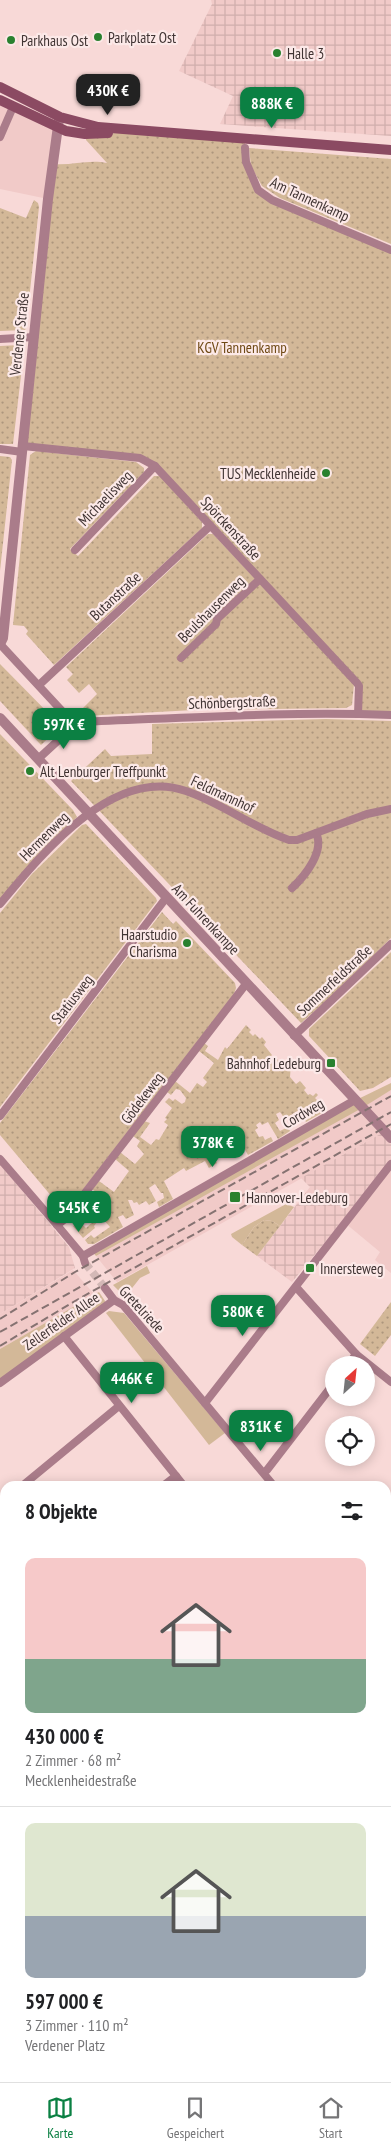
<!DOCTYPE html>
<html lang="de">
<meta charset="utf-8">
<style>
:root{--surface:#fff;--page:#f6f6f6;--text:#202124;--muted:#757577;--line:#e0e0e0;--accent:#0b8043}
body{margin:0;font-family:"PT Sans Narrow",sans-serif;background:var(--page);color:var(--text);height:100vh;display:flex;flex-direction:column;font-size:19px;white-space:nowrap}
*{box-sizing:border-box;margin:0}
p{font-size:16px;color:var(--muted)}
.icon{flex:none;width:28px;height:28px;fill:none;stroke:currentColor;stroke-width:2;stroke-linecap:round;stroke-linejoin:round}
.map{position:relative;flex:1;overflow:hidden}
.drawer{position:absolute;left:0px;top:1481px;width:391px;height:601px;display:flex;flex-direction:column;background:var(--surface);border-radius:15px 15px 0 0;box-shadow:0 2px 12px #0003}
.drawer>*{flex:none}
.needle{width:32px;rotate:27deg}
.controls{position:absolute;left:325px;top:1356px;display:grid;gap:10px}
.controls a{display:grid;place-items:center;width:50px;height:50px;border-radius:50%;background:var(--surface);box-shadow:0 2px 12px #0003;font-size:25px}
.price{position:absolute;translate:-50% -42px;padding:0 11px;border-radius:10px;background:var(--accent);color:#fff;font-size:16px;line-height:32px;filter:drop-shadow(0 1px 2px #0008)}
.price::after{content:'';position:absolute;left:50%;top:30px;width:15px;height:11px;margin-left:-8px;background:inherit;clip-path:polygon(0 0,100% 0,50% 100%)}
.price.active{background:#222;color:#fff}
ul{padding:0;list-style:none}
li{display:grid;align-content:center;gap:10px;height:265px;padding:0 25px}
li+li{border-top:1px solid var(--line)}
li span{display:grid;place-items:center;height:155px;border-radius:10px;color:#555}
li>.icon{margin-inline-start:auto}
span .icon{width:90px;height:90px;fill:#fffc;stroke-width:1}
li b{font-size:21px}
h2{display:flex;justify-content:space-between;align-items:center;height:60px;padding:0 25px;font-size:21px}
.tabs{display:flex;justify-content:space-around;align-items:center;height:70px;border-top:1px solid var(--line);background:var(--surface);font-size:14px;color:var(--muted)}
.tabs a{display:grid;justify-items:center;gap:2px}
.tabs .active{color:var(--accent)}
.map>svg:first-child{display:block}
</style>
<div class="map">
<svg width="391" height="2082" viewBox="0 0 391 2082">
<defs>
<pattern id="industrial-grid" width="8" height="8" patternUnits="userSpaceOnUse" patternTransform="scale(1.25)"><rect width="8" height="8" fill="#f1cac8"/><path d="M0 4h8M4 0v8" fill="none" stroke="#d0aeac"/></pattern>
<pattern id="park-dots" width="8" height="8" patternUnits="userSpaceOnUse" patternTransform="scale(1.25)"><rect width="8" height="8" fill="#d3b898"/><path d="M2 2h.1M6 6h.1" fill="none" stroke="#ad967d" stroke-width="1.8" stroke-linecap="round"/></pattern>
</defs>
<rect width="100%" height="100%" fill="#f8d9d7"/>
<!-- built -->
<g fill="#f1cac8">
<path d="M0 100 57 127 48 199 0 189Z"/>
<path d="M391 1090V1128L117 1282 96 1256Z"/>
<path d="M391 1164V1273L375 1260 380 1252 345 1223Z"/>
<path d="M73 1270 94 1294 99 1292 0 1349V1314Z"/>
</g>
<!-- industrial -->
<g fill="url(#industrial-grid)">
<path d="M211 0H391V136L220 124 233 96 179 71 212 4Z"/>
<path d="M384 1132 391 1138V1163L292 1282 257 1256 310 1187 301 1178Z"/>
<path d="M0 1164 69 1247 75 1268 0 1314Z"/>
</g>
<!-- grass -->
<g fill="#d3b898">
<path d="M391 1083V1090L362 1108 96 1256 92 1251 356 1100Z"/>
<path d="M286 1204 294 1207 280 1226 272 1221 264 1220 254 1227 242 1245 232 1237 231 1234Z"/>
<path d="M147 1266 150 1273 140 1278 125 1297 113 1285Z"/>
<path d="M99 1292 105 1301V1304L0 1380V1349Z"/>
<path d="M109 1311 124 1313 225 1433 209 1445 106 1313Z"/>
</g>
<!-- park -->
<g fill="url(#park-dots)">
<path d="M152 132 245 139V155L258 190 391 250V715L358 714 359 686 147 460 23 446 53 164C71 166 88 159 107 163L86 140 85 134Z"/>
<path d="M249 148 391 159V244L280 198 262 186 251 166Z"/>
<path d="M34 200 38 203 39 207 26 328 25 330 0 331V208L26 218Z"/>
<path d="M20 345 24 350 13 444H0V346Z"/>
<path d="M36 451 136 462 144 468V472L70 549 78 556 154 476H160L202 522V528L54 665 26 634 28 631 24 626 13 625 30 455Z"/>
<path d="M0 456 10 457 12 460 0 571Z"/>
<path d="M208 534H213L354 684 352 705 346 708 194 710 84 716 80 711 97 694 89 684 79 693 67 680 73 674 66 667Z"/>
<path d="M0 664 61 726 41 745 0 701Z"/>
<path d="M326 719 391 721V938L343 986 301 1023 71 781 105 749 111 756 152 754V724Z"/>
<path d="M0 734 73 810 77 817 0 899Z"/>
<path d="M86 824 156 898 157 901 0 1107V913L31 875 82 825Z"/>
<path d="M162 912 173 924 176 921 235 983 236 988 234 994 68 1209 63 1210 0 1135V1123Z"/>
<path d="M391 952V1077L373 1088 360 1091 309 1036V1029Z"/>
<path d="M246 1025 251 1030 249 1032 253 1036 255 1034 260 1039 262 1037 266 1042 264 1045 272 1055 269 1058 271 1059 275 1057 283 1065 288 1060 291 1064 290 1077 296 1084 300 1081 306 1088 304 1090 308 1095 310 1094 313 1096 316 1093 318 1095 315 1098 327 1110 306 1122 299 1110 285 1119 280 1112 276 1114 279 1120 275 1123 280 1131 288 1127 290 1131 278 1139 268 1122 262 1125 260 1122 256 1125 258 1128 255 1130 259 1137 263 1136 265 1140 271 1137 273 1141 248 1155 244 1148 238 1151 235 1146 214 1158 217 1163 209 1168 205 1161 186 1171 184 1168 164 1181 173 1199 159 1207 157 1202 164 1198 163 1193H161L155 1184 149 1188 156 1201 149 1205 146 1201 139 1205 137 1202 134 1203 132 1200H128L134 1215 126 1219 123 1215 118 1217 123 1227 94 1244H88L85 1240 91 1235 94 1238 110 1227 101 1217 94 1226 95 1228 83 1238 73 1226 79 1221 86 1228 97 1218 86 1206 85 1211 71 1223V1217L89 1193 93 1196 88 1203 100 1211 108 1201 92 1189 99 1181 114 1192 129 1171 115 1159 120 1152 135 1164 144 1154 137 1146 140 1141 133 1136 144 1121 150 1123 140 1137 151 1145 156 1139 159 1140 168 1125 164 1122 167 1119 165 1118 172 1108 165 1102 169 1098 173 1101 175 1099 182 1104 185 1102 186 1098 180 1090 176 1089 171 1095 167 1092 175 1081 190 1093 197 1083 203 1087 207 1082 203 1078 214 1063 199 1051 204 1043 208 1046 205 1051 218 1060 225 1047 227 1049Z"/>
<path d="M264 1220 272 1221 280 1226 257 1256 242 1245 254 1227Z"/>
<path d="M391 1302V1335L375 1356 360 1344Z"/>
<path d="M391 1549V1788L386 1783V1555Z"/>
<path d="M386 1792 391 1798V2082H25L28 2078H386Z"/>
</g>
<g fill="none" stroke-linecap="round" stroke-linejoin="round">
<!-- minor-tunnel -->
<path stroke="#d3b8b6" stroke-width="8" stroke-dasharray="8 4" stroke-linecap="butt" d="M85 1263 105 1288"/>
<!-- minor -->
<g stroke="#aa7c8a" stroke-width="8">
<path d="M0 137 13 107"/>
<path d="M245 148 246 162 258 190 272 200 391 250"/>
<path d="M0 339 34 337"/>
<path d="M23 446 140 458 155 466 357 683 359 686 358 714"/>
<path d="M0 449 22 452"/>
<path d="M75 550 155 466"/>
<path d="M0 644 75 725"/>
<path d="M181 658 216 624 217 619 260 579"/>
<path d="M39 685 210 526"/>
<path d="M38 759 75 725 81 722C185 718 288 711 391 715"/>
<path d="M292 888C305 876 325 851 316 833"/>
<path d="M0 904C41 855 113 765 186 791 222 803 253 828 289 840H297L367 814 391 809"/>
<path d="M294 1036 391 944"/>
<path d="M0 1116 166 898"/>
<path d="M0 1159 57 1225 83 1256 85 1263"/>
<path d="M57 1225 65 1219 246 984"/>
<path d="M83 1256 355 1100"/>
<path d="M296 1287 356 1354 391 1382"/>
<path d="M105 1288 114 1300 123 1305 274 1486"/>
<path d="M64 1336 184 1486"/>
<path d="M348 1365 356 1354"/>
<path d="M0 1383 114 1300"/>
<path d="M205 1403 391 1164"/>
<path d="M267 1470 334 1383"/>
<path d="M22 1486 119 1406"/>
<path d="M163 1486 176 1476"/>
<path d="M0 1508 5 1503"/>
<path d="M0 1628 5 1631"/>
<path d="M0 1678 5 1670"/>
<path d="M0 1693 5 1696"/>
<path d="M0 1868 5 1860"/>
<path d="M0 2008 5 2014"/>
<path d="M90 2078 101 2082"/>
</g>
<!-- tertiary -->
<g stroke="#aa7c8a" stroke-width="10">
<path d="M0 644 3 638 48 199 59 119"/>
<path d="M0 718 391 1138"/>
<path d="M386 1545 391 1538"/>
<path d="M25 2082 28 2078"/>
</g>
<!-- secondary -->
<g stroke="#8b4a62" stroke-width="10">
<path d="M0 87 60 117 98 127 391 150"/>
<path d="M0 100 66 131 85 134 108 133"/>
</g>
<!-- rail -->
<g stroke="#857271" stroke-width="2" stroke-dasharray="8 4" stroke-linecap="butt">
<path d="M0 1319 75 1272 391 1096"/>
<path d="M0 1332 391 1112"/>
<path d="M0 1346 75 1301 391 1124"/>
</g>
</g>
<!-- markers -->
<g fill="#29812f" stroke="#fce9e8" stroke-width="2">
<circle cx="98" cy="37" r="5"/>
<circle cx="11" cy="40" r="5"/>
<circle cx="277" cy="53" r="5"/>
<circle cx="326" cy="473" r="5"/>
<circle cx="30" cy="771" r="5"/>
<circle cx="187" cy="943" r="5"/>
<rect x="326" y="1058" width="10" height="10" rx="2.5"/>
<rect x="229" y="1191" width="12" height="12" rx="2.5"/>
<rect x="305" y="1263" width="10" height="10" rx="2.5"/>
</g>
<g text-anchor="middle" dominant-baseline="central" stroke-width="4.5" stroke-linejoin="round" paint-order="stroke">
<!-- poi labels -->
<g font-size="15" fill="#403433" stroke="#fce9e8" text-anchor="start">
<text x="108" y="37">Parkplatz Ost</text>
<text x="21" y="40">Parkhaus Ost</text>
<text x="287" y="53">Halle 3</text>
<text x="316" y="473" text-anchor="end">TUS Mecklenheide</text>
<text x="40" y="771">Alt Lenburger Treffpunkt</text>
<text x="177" y="934" text-anchor="end">Haarstudio<tspan x="177" dy="17">Charisma</tspan></text>
<text x="321" y="1063" text-anchor="end">Bahnhof Ledeburg</text>
<text x="246" y="1197">Hannover-Ledeburg</text>
<text x="320" y="1268">Innersteweg</text>
</g>
<!-- street labels -->
<g font-size="15" fill="#403433" stroke="#fce9e8">
<text transform="translate(310 199) rotate(25)">Am Tannenkamp</text>
<text transform="translate(19 334) rotate(-84)">Verdener Straße</text>
<text transform="translate(105 498) rotate(-46)">Michaelisweg</text>
<text transform="translate(231 528) rotate(47)">Spörckenstraße</text>
<text transform="translate(115 596) rotate(-43)">Butanstraße</text>
<text transform="translate(211 609) rotate(-45)">Beulshausenweg</text>
<text transform="translate(232 702) rotate(-2)">Schönbergstraße</text>
<text transform="translate(223 794) rotate(25)">Feldmannhof</text>
<text transform="translate(44 836) rotate(-45)">Hermenweg</text>
<text transform="translate(206 919) rotate(47)">Am Fuhrenkampe</text>
<text transform="translate(334 980) rotate(-43)">Sommerfeldstraße</text>
<text transform="translate(72 999) rotate(-52)">Statiusweg</text>
<text transform="translate(142 1098) rotate(-53)">Gödekeweg</text>
<text transform="translate(303 1113) rotate(-30)">Cordweg</text>
<text transform="translate(142 1309) rotate(47)">Gretelriede</text>
<text transform="translate(61 1321) rotate(-35)">Zellerfelder Allee</text>
</g>
<!-- park labels -->
<g font-size="15" fill="#6f4914" stroke="#fce9e8">
<text x="242" y="347">KGV Tannenkamp</text>
</g>
</g>
</svg>
<div class="controls">
<a><svg class="needle" viewBox="-14 -14 28 28"><path d="M0-13l5 13h-10z" fill="#e53935"/><path d="M0 13l5-13h-10z" fill="#757577"/></svg></a>
<a><svg class="icon" aria-label="locate" viewBox="0 0 24 24"><circle cx="12" cy="12" r="6"/><path d="M12 2v4M12 18v4M2 12h4M18 12h4"/></svg></a>
</div>
<b class="price active" style="left:108px;top:116px">430K €</b>
<b class="price" style="left:272px;top:129px">888K €</b>
<b class="price" style="left:64px;top:750px">597K €</b>
<b class="price" style="left:213px;top:1168px">378K €</b>
<b class="price" style="left:79px;top:1233px">545K €</b>
<b class="price" style="left:243px;top:1337px">580K €</b>
<b class="price" style="left:132px;top:1404px">446K €</b>
<b class="price" style="left:261px;top:1452px">831K €</b>
<section class="drawer">
<h2>8 Objekte<svg class="icon" aria-label="filters" viewBox="0 0 24 24"><path d="M4 7h16M4 17h16"/><circle cx="9" cy="7" r="2"/><circle cx="15" cy="17" r="2"/></svg></h2>
<ul>
<li><span style="background:linear-gradient(#f6c9c9 65%,#7fa58c 0)"><svg class="icon" aria-label="home" viewBox="0 0 24 24"><path d="M3 11l9-7 9 7M6 9v11h12V9"/></svg></span><div><b>430 000 €</b><p>2 Zimmer · 68 m²</p><p>Mecklenheidestraße</p></div></li>
<li><span style="background:linear-gradient(#dfe7d0 60%,#9aa5b1 0)"><svg class="icon" aria-label="home" viewBox="0 0 24 24"><path d="M3 11l9-7 9 7M6 9v11h12V9"/></svg></span><div><b>597 000 €</b><p>3 Zimmer · 110 m²</p><p>Verdener Platz</p></div></li>
</ul>
</section>
</div>
<nav class="tabs">
<a class="active"><svg class="icon" aria-label="map" viewBox="0 0 24 24"><path d="M3 6l6-2 6 2 6-2v14l-6 2-6-2-6 2zM9 4v14M15 6v14"/></svg>Karte</a>
<a><svg class="icon" aria-label="saved" viewBox="0 0 24 24"><path d="M7 4h10v16l-5-4-5 4z"/></svg>Gespeichert</a>
<a><svg class="icon" aria-label="home" viewBox="0 0 24 24"><path d="M3 11l9-7 9 7M6 9v11h12V9"/></svg>Start</a>
</nav>
